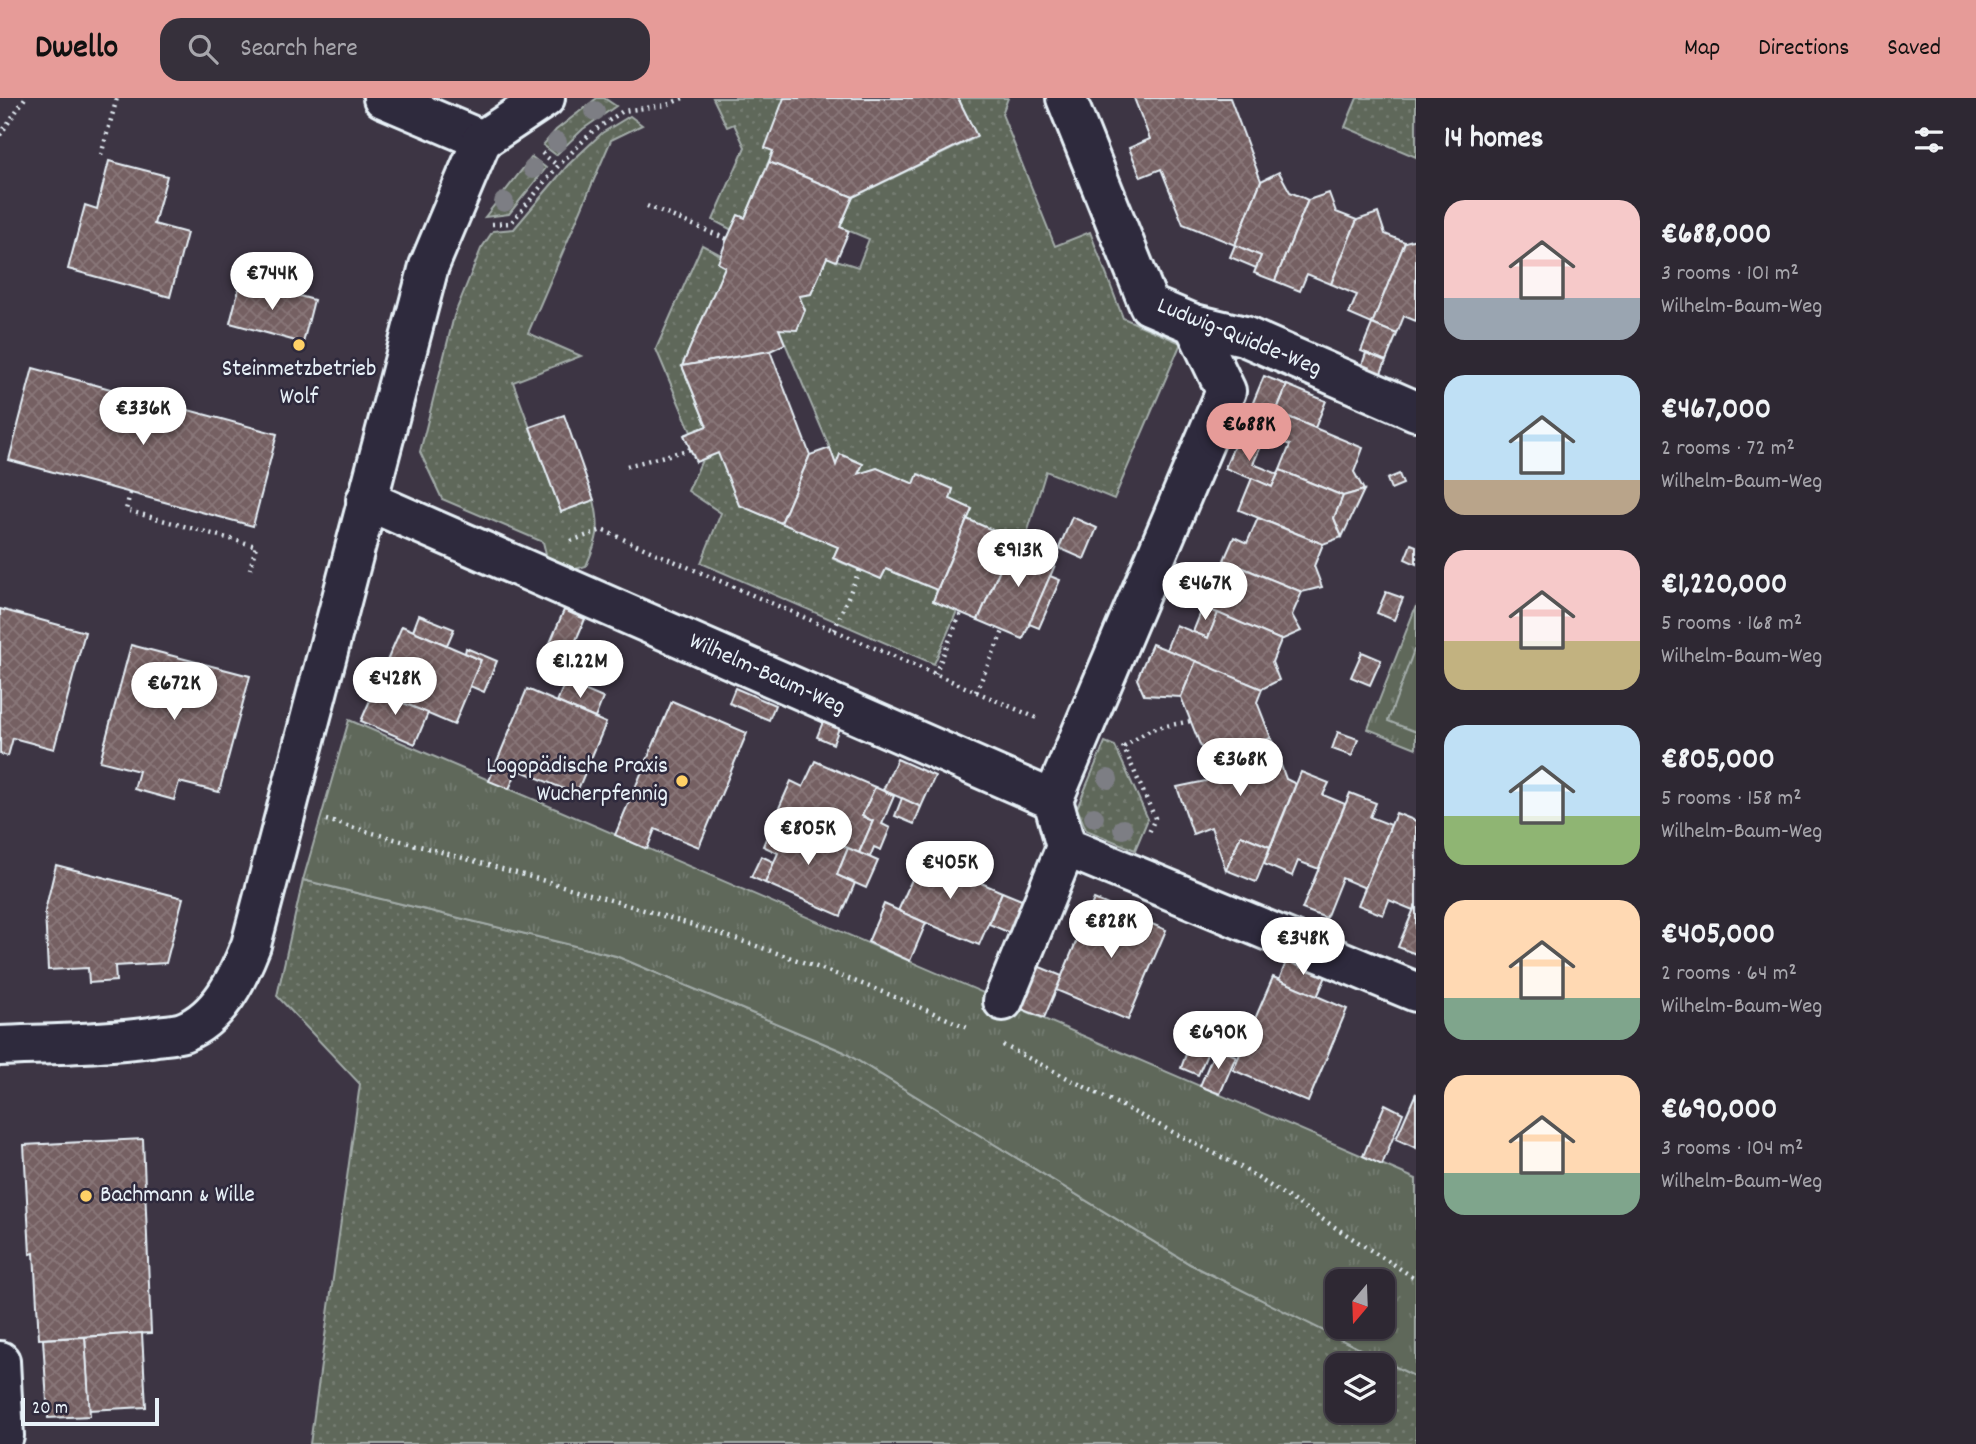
<!DOCTYPE html>
<meta charset="utf-8">
<style>
:root{--surface:#2e2833;--page:#36303b;--text:#f1f3f6;--muted:#a7a6ac;--line:#49444e;--accent:#e69b98}
body{margin:0;font-family:Dekko,sans-serif;background:var(--page);color:var(--text);height:100vh;display:flex;flex-direction:column;font-size:26px;white-space:nowrap}
*{box-sizing:border-box;margin:0}
p{font-size:23px;color:var(--muted)}
.icon{flex:none;width:38px;height:38px;fill:none;stroke:currentColor;stroke-width:2;stroke-linecap:round;stroke-linejoin:round}
.map{position:relative;flex:1;overflow:hidden}
.sheet{display:flex;flex-direction:column;background:var(--surface);width:560px}
.sheet>*{flex:none}
.needle{width:46px;rotate:199deg}
.controls{position:absolute;left:1325px;top:1171px;display:grid;gap:14px}
.controls a{display:grid;place-items:center;width:70px;height:70px;border-radius:14px;background:var(--surface);box-shadow:0 2px 5px #0004,0 0 0 2px var(--line);font-size:35px}
.scale{position:absolute;left:21px;bottom:18px;width:138px;box-sizing:border-box;padding-left:7px;border:4px solid #e8f1f8;border-top:0;font-size:19px;line-height:24px;white-space:nowrap;color:#e8f1f8;-webkit-text-stroke:5px #2f2a3d;paint-order:stroke}
.price{position:absolute;translate:-50% -60px;padding:0 16px;border-radius:24px;background:#fff;color:#222;font-size:23px;line-height:46px;filter:drop-shadow(0 2px 4px #0008)}
.price::after{content:'';position:absolute;left:50%;top:42px;width:21px;height:16px;margin-left:-10px;background:inherit;clip-path:polygon(0 0,100% 0,50% 100%)}
.price.selected{background:var(--accent);color:#111}
ul{padding:0;list-style:none}
li{display:flex;align-items:center;gap:21px;height:175px;padding:0 28px}
li span{display:grid;place-items:center;flex:none;width:196px;height:140px;border-radius:21px;color:#555}
li>.icon{margin-inline-start:auto}
span .icon{width:84px;height:84px;fill:#fffc;stroke-width:1}
li b{font-size:30px}
h2{display:flex;justify-content:space-between;align-items:center;height:84px;padding:0 28px;font-size:30px}
header{display:flex;align-items:center;gap:42px;box-sizing:border-box;height:98px;padding:0 35px;background:var(--accent);color:#111}
header strong{font-size:33px}
nav{display:flex;gap:38px;margin-inline-start:auto;font-size:24px}
.search{width:490px;height:63px;background:var(--page);display:flex;align-items:center;gap:18px;box-sizing:border-box;padding:0 24px;border-radius:21px;color:var(--muted);font-size:26px}
main{display:flex;flex:1;min-height:0}
.map>svg:first-child{display:block}
</style>
<header>
<strong>Dwello</strong>
<div class="search"><svg class="icon" aria-label="search" viewBox="0 0 24 24"><circle cx="10" cy="10" r="6"/><path d="M15 15l6 6"/></svg>Search here</div>
<nav><a>Map</a><a>Directions</a><a>Saved</a></nav>
</header>
<main>
<div class="map">
<svg width="1416" height="1346" viewBox="0 0 1416 1346">
<defs>
<pattern id="grass-dots" width="8" height="8" patternUnits="userSpaceOnUse" patternTransform="scale(1.75)"><rect width="8" height="8" fill="#5e675a"/><path d="M2 2h.1M6 6h.1" fill="none" stroke="#757d72" stroke-width="1.8" stroke-linecap="round"/></pattern>
<pattern id="park-tufts" width="24" height="20" patternUnits="userSpaceOnUse" patternTransform="scale(1.75)"><rect width="24" height="20" fill="#5e675a"/><path d="M3 7l-1-3M5 7V3M7 7l1-3M15 17l-1-3M17 17v-4M19 17l1-3" fill="none" stroke="#757d72"/></pattern>
<pattern id="building-cross-hatch" width="8" height="8" patternUnits="userSpaceOnUse" patternTransform="scale(1.75)"><rect width="8" height="8" fill="#756062"/><path d="M0 0l8 8M0 8l8-8" fill="none" stroke="#897779"/></pattern>
</defs>
<rect width="100%" height="100%" fill="#3d3544"/>
<filter id="ink" filterUnits="userSpaceOnUse"><feTurbulence type="fractalNoise" baseFrequency=".0143" numOctaves="2"/><feDisplacementMap in="SourceGraphic" scale="14" xChannelSelector="R" yChannelSelector="G"/><feConvolveMatrix kernelMatrix="1 2 1 2 8 2 1 2 1" color-interpolation-filters="sRGB"/></filter>
<g filter="url(#ink)">
<!-- grass -->
<g fill="url(#grass-dots)" stroke="#a3aca9" stroke-width="2" fill-rule="evenodd">
<path d="M597 0H604L616 8 583 31 556 57 543 47 556 32Z"/>
<path d="M713 0H784L773 53 745 120 738 117 732 132 713 122 745 49 734 26 727 29Z"/>
<path d="M958 0H1008L1002 16 1055 148 1090 134 1123 220 1181 245 1114 401 1046 373 1024 446 967 421 972 411 950 401 953 391 919 376 914 386 877 370 858 376 863 366 841 357 836 367 830 350 779 231H797L805 212 799 198 811 196 827 159 858 169 869 141 840 129 853 99 977 39Z"/>
<path d="M1357 0H1416V59L1345 29Z"/>
<path d="M630 18 642 27 611 42 528 235 581 258 513 284 561 414 594 402C601 431 598 441 586 468L576 471 547 460 543 444 442 401 420 354 454 218 481 151 493 133 514 131 568 67 602 35Z"/>
<path d="M532 59 546 70 509 116 485 119Z"/>
<path d="M702 147 721 157 718 165 725 169 682 268 707 328 691 334 656 251Z"/>
<path d="M718 355 739 407 838 449 833 461 881 481 886 471 937 492 933 503 957 513 934 566 701 465 721 415 688 393 702 362Z"/>
<path d="M1105 644 1115 648 1148 721 1135 752 1086 732 1077 710Z"/>
<path d="M303 782 616 858 842 953 1190 1166 1416 1279V1346H310L360 986 277 898ZM1337 1267H1382V1312H1337Z"/>
</g>
<!-- park -->
<g fill="url(#park-tufts)" stroke="#a3aca9" stroke-width="2" fill-rule="evenodd">
<path d="M1416 508V650L1368 631Z"/>
<path d="M349 622 1416 1081V1279L1190 1166 842 953 616 858 303 782ZM1337 1183H1382V1228H1337Z"/>
</g>
<!-- pitch -->
<path fill="#5e675a" stroke="#a3aca9" stroke-width="2" d="M1414 552H1416V634L1388 623Z"/>
<!-- building -->
<g fill="url(#building-cross-hatch)" stroke="#e8f1f8" stroke-width="2">
<path d="M784 0H958L977 38 853 99 769 64 773 53 765 50Z"/>
<path d="M1134 0H1230L1261 83 1235 147 1183 126 1161 71 1141 79 1129 50 1150 41Z"/>
<path d="M109 63 167 78 154 126 187 135 170 199 68 171 85 107 97 111Z"/>
<path d="M769 64 853 99 840 129 849 133 836 163 827 159 811 196 799 198 805 212 797 232 779 231 785 246 770 253 682 268 725 169 718 165 727 141 738 117 745 120Z"/>
<path d="M1279 74 1290 94 1308 102 1275 183 1254 175 1261 158 1235 147 1261 83Z"/>
<path d="M1329 95 1336 114 1357 122 1331 186 1307 176 1300 193 1275 183 1308 102Z"/>
<path d="M1378 115 1385 136 1405 144 1372 226 1349 216 1357 197 1331 186 1357 122Z"/>
<path d="M1416 141V223L1404 218 1397 236 1372 226 1405 144Z"/>
<path d="M1235 147 1261 158 1256 170 1230 159Z"/>
<path d="M241 182 314 202 303 245 230 225Z"/>
<path d="M1372 226 1397 236 1386 263 1361 253Z"/>
<path d="M770 253 810 357 781 425 739 407 718 355 696 364 684 337 707 328 682 268Z"/>
<path d="M1366 255 1386 263 1379 280 1360 273Z"/>
<path d="M33 270 277 336 253 428 9 362Z"/>
<path d="M1264 278 1287 287 1270 329 1261 325 1258 332 1244 326Z"/>
<path d="M1287 287 1326 303 1315 330 1286 318 1280 333 1270 329Z"/>
<path d="M564 317 594 402 561 414 530 329Z"/>
<path d="M1286 318 1363 350 1354 374 1364 392 1343 398 1280 372 1290 347 1276 341Z"/>
<path d="M1238 338 1261 348 1253 366 1278 376 1272 389 1225 370Z"/>
<path d="M830 350 836 367 840 356 863 366 858 376 877 370 914 386 918 376 953 391 950 401 972 411 937 492 886 471 881 481 833 460 838 449 781 425 810 357Z"/>
<path d="M1280 372 1343 398 1334 420 1342 439 1323 446 1239 412 1252 380 1272 389Z"/>
<path d="M1399 376 1403 386 1391 391 1387 381Z"/>
<path d="M1364 392 1342 439 1334 420 1343 398Z"/>
<path d="M1072 419 1097 430 1084 461 1059 450Z"/>
<path d="M1258 420 1323 446 1314 468 1322 489 1302 494 1224 462 1234 439 1247 445Z"/>
<path d="M967 421 1013 441 978 522 933 503Z"/>
<path d="M1013 441 1058 460 1023 541 978 522Z"/>
<path d="M1411 446 1416 448V466L1405 461Z"/>
<path d="M1238 468 1302 494 1292 517 1301 533 1281 542 1184 502 1194 478 1228 492Z"/>
<path d="M1050 478 1060 482 1039 530 1029 526Z"/>
<path d="M1386 494 1403 500 1394 522 1377 515Z"/>
<path d="M1203 509 1218 515 1208 540 1193 534Z"/>
<path d="M0 511 85 534 54 651 13 640 8 658 0 656Z"/>
<path d="M564 512 585 521 565 568 544 559Z"/>
<path d="M1218 515 1281 542 1272 564 1279 582 1262 591 1166 552 1176 527 1208 540Z"/>
<path d="M419 517 454 531 447 547 413 533Z"/>
<path d="M402 528 481 562 454 627 374 593Z"/>
<path d="M1152 546 1196 563 1181 599 1144 597 1137 581Z"/>
<path d="M131 547 250 578 219 694 179 684 174 702 134 691 139 673 100 663Z"/>
<path d="M466 550 497 563 484 594 470 588 481 562 465 555Z"/>
<path d="M1362 554 1381 562 1370 587 1351 579Z"/>
<path d="M1196 563 1262 591 1257 604 1271 640 1207 664 1181 599Z"/>
<path d="M565 584 603 600 595 620 557 604Z"/>
<path d="M735 590 775 607 769 622 729 605Z"/>
<path d="M527 591 606 625 576 696 497 663Z"/>
<path d="M374 593 428 615 415 646 361 623Z"/>
<path d="M672 603 747 635 699 749 655 731 647 751 615 737Z"/>
<path d="M823 624 839 630 833 646 817 639Z"/>
<path d="M1338 634 1358 641 1352 658 1332 651Z"/>
<path d="M1271 640 1286 681 1296 686 1270 749 1241 737 1226 772 1211 729 1193 736 1177 689 1206 683 1210 672 1207 664Z"/>
<path d="M897 661 935 678 921 709 883 692Z"/>
<path d="M497 663 518 671 509 691 489 683Z"/>
<path d="M815 663 875 689 862 718 873 723 859 755 775 719 791 683 803 689Z"/>
<path d="M1301 674 1329 685 1323 697 1345 706 1319 771 1298 763 1292 778 1264 766Z"/>
<path d="M875 689 894 698 882 726 890 730 881 752 874 749 870 759 859 755 873 723 862 718Z"/>
<path d="M1350 695 1376 705 1370 719 1391 727 1365 790 1342 780 1326 820 1302 811Z"/>
<path d="M902 700 921 709 914 726 895 718Z"/>
<path d="M1396 715 1416 723V806L1413 812 1389 802 1383 817 1358 807Z"/>
<path d="M775 719 848 750 837 777 855 785 841 818 765 785 778 755 763 748Z"/>
<path d="M1241 737 1270 749 1256 784 1226 772Z"/>
<path d="M848 750 878 763 866 790 837 777Z"/>
<path d="M761 758 774 764 765 785 751 779Z"/>
<path d="M922 759 1002 794 979 847 898 813Z"/>
<path d="M56 767 183 800 166 865 115 868 116 883 89 885 88 870 48 872 45 813Z"/>
<path d="M1002 794 1024 803 1010 835 989 826Z"/>
<path d="M1094 801 1166 832 1128 922 1056 892Z"/>
<path d="M884 806 926 825 910 863 868 844Z"/>
<path d="M1416 806V856L1398 849Z"/>
<path d="M1288 859 1327 876 1317 899 1279 882Z"/>
<path d="M1030 865 1062 878 1044 920 1012 907Z"/>
<path d="M1273 879 1347 911 1308 1004 1233 972Z"/>
<path d="M1192 940 1211 947 1198 977 1181 970Z"/>
<path d="M1216 950 1236 958 1220 996 1200 988Z"/>
<path d="M1416 995V1050L1396 1041Z"/>
<path d="M1385 1006 1403 1015 1382 1067 1363 1058Z"/>
<path d="M143 1041 151 1235 39 1241 34 1155 30 1156 24 1047Z"/>
<path d="M142 1235 146 1309 89 1312 85 1239Z"/>
<path d="M85 1239 90 1318 48 1320 43 1241Z"/>
</g>
<g fill="none" stroke-linecap="round" stroke-linejoin="round">
<defs>
<g id="minor">
<path d="M383 0 482 42"/>
<path d="M1066 0 1149 207 1194 226 1244 238 1416 313"/>
<path d="M482 42 545 0"/>
<path d="M366 402 1053 702 1066 749 1416 894"/>
<path d="M1053 702 1226 293 1194 226"/>
<path d="M1003 903 1066 749"/>
<path d="M0 948C50 946 101 946 151 939 161 937 173 937 183 934 219 920 238 880 251 847L429 168 482 42"/>
<path d="M0 1263 4 1338"/>
</g>
</defs>
<!-- minor casing -->
<use href="#minor" stroke="#e8f1f8" stroke-width="44"/>
<!-- path -->
<g stroke="#e8f1f8" stroke-width="4.5" stroke-dasharray="2 5" stroke-linecap="butt">
<path d="M0 37 25 0"/>
<path d="M542 55 558 68"/>
<path d="M101 57 117 0"/>
<path d="M647 108 727 141"/>
<path d="M492 126 511 125 558 68 592 34 623 13 667 7 683 0"/>
<path d="M627 368 691 351"/>
<path d="M130 395 126 412 256 448 250 471"/>
<path d="M571 443 602 432 1039 621"/>
<path d="M834 532 860 471"/>
<path d="M935 576 961 515"/>
<path d="M976 594 1003 533"/>
<path d="M1123 648 1155 720 1148 737"/>
<path d="M1124 649 1151 631 1191 623"/>
<path d="M326 722C543 783 764 838 970 931"/>
<path d="M1003 947 1239 1068 1416 1181"/>
</g>
<!-- minor -->
<use href="#minor" stroke="#2f2a3d" stroke-width="38"/>
</g>
<!-- trees -->
<g fill="#7d7e84">
<circle cx="595" cy="13" r="10"/>
<circle cx="557" cy="44" r="10"/>
<circle cx="533" cy="71" r="10"/>
<circle cx="504" cy="104" r="10"/>
<circle cx="1108" cy="681" r="10"/>
<circle cx="1094" cy="719" r="10"/>
<circle cx="1123" cy="731" r="10"/>
</g>
</g>
<!-- markers -->
<g fill="#ffd166" stroke="#2f2a3d" stroke-width="2.5">
<circle cx="299" cy="247" r="7"/>
<circle cx="682" cy="683" r="7"/>
<circle cx="86" cy="1098" r="7"/>
</g>
<g text-anchor="middle" dominant-baseline="central" stroke-width="5" stroke-linejoin="round" paint-order="stroke">
<!-- street labels -->
<g font-size="24" fill="#e8f1f8" stroke="#2f2a3d">
<text transform="translate(1239 240) rotate(22)">Ludwig-Quidde-Weg</text>
<text transform="translate(767 577) rotate(24)">Wilhelm-Baum-Weg</text>
</g>
<!-- poi labels -->
<g font-size="24" fill="#e8f1f8" stroke="#2f2a3d">
<text x="299" y="272">Steinmetzbetrieb<tspan x="299" dy="28">Wolf</tspan></text>
<text x="668" y="669" text-anchor="end">Logopädische Praxis<tspan x="668" dy="28">Wucherpfennig</tspan></text>
<text x="100" y="1098" text-anchor="start">Bachmann &amp; Wille</text>
</g>
</g>
</svg>
<div class="controls">
<a><svg class="needle" viewBox="-14 -14 28 28"><path d="M0-13l5 13h-10z" fill="#e53935"/><path d="M0 13l5-13h-10z" fill="#a7a6ac"/></svg></a>
<a><svg class="icon" aria-label="layers" viewBox="0 0 24 24"><path d="M12 4l9 5-9 5-9-5zM3 14l9 5 9-5"/></svg></a>
</div>
<div class="scale">20 m</div>
<b class="price" style="left:272px;top:214px">€744K</b>
<b class="price" style="left:143px;top:349px">€336K</b>
<b class="price selected" style="left:1249px;top:365px">€688K</b>
<b class="price" style="left:1018px;top:491px">€913K</b>
<b class="price" style="left:1205px;top:524px">€467K</b>
<b class="price" style="left:580px;top:602px">€1.22M</b>
<b class="price" style="left:395px;top:619px">€428K</b>
<b class="price" style="left:174px;top:624px">€672K</b>
<b class="price" style="left:1240px;top:700px">€368K</b>
<b class="price" style="left:808px;top:769px">€805K</b>
<b class="price" style="left:950px;top:803px">€405K</b>
<b class="price" style="left:1111px;top:862px">€828K</b>
<b class="price" style="left:1303px;top:879px">€348K</b>
<b class="price" style="left:1218px;top:973px">€690K</b>
</div>
<section class="sheet">
<h2>14 homes<svg class="icon" aria-label="filters" viewBox="0 0 24 24"><path d="M4 7h16M4 17h16"/><circle cx="9" cy="7" r="2"/><circle cx="15" cy="17" r="2"/></svg></h2>
<ul>
<li><span style="background:linear-gradient(#f6c9c9 70%,#9aa5b1 0)"><svg class="icon" aria-label="home" viewBox="0 0 24 24"><path d="M3 11l9-7 9 7M6 9v11h12V9"/></svg></span><div><b>€688,000</b><p>3 rooms · 101 m²</p><p>Wilhelm-Baum-Weg</p></div></li>
<li><span style="background:linear-gradient(#bfe0f5 75%,#b9a48a 0)"><svg class="icon" aria-label="home" viewBox="0 0 24 24"><path d="M3 11l9-7 9 7M6 9v11h12V9"/></svg></span><div><b>€467,000</b><p>2 rooms · 72 m²</p><p>Wilhelm-Baum-Weg</p></div></li>
<li><span style="background:linear-gradient(#f6c9c9 65%,#c2b280 0)"><svg class="icon" aria-label="home" viewBox="0 0 24 24"><path d="M3 11l9-7 9 7M6 9v11h12V9"/></svg></span><div><b>€1,220,000</b><p>5 rooms · 168 m²</p><p>Wilhelm-Baum-Weg</p></div></li>
<li><span style="background:linear-gradient(#bfe0f5 65%,#8fb573 0)"><svg class="icon" aria-label="home" viewBox="0 0 24 24"><path d="M3 11l9-7 9 7M6 9v11h12V9"/></svg></span><div><b>€805,000</b><p>5 rooms · 158 m²</p><p>Wilhelm-Baum-Weg</p></div></li>
<li><span style="background:linear-gradient(#ffd9b3 70%,#7fa58c 0)"><svg class="icon" aria-label="home" viewBox="0 0 24 24"><path d="M3 11l9-7 9 7M6 9v11h12V9"/></svg></span><div><b>€405,000</b><p>2 rooms · 64 m²</p><p>Wilhelm-Baum-Weg</p></div></li>
<li><span style="background:linear-gradient(#ffd9b3 70%,#7fa58c 0)"><svg class="icon" aria-label="home" viewBox="0 0 24 24"><path d="M3 11l9-7 9 7M6 9v11h12V9"/></svg></span><div><b>€690,000</b><p>3 rooms · 104 m²</p><p>Wilhelm-Baum-Weg</p></div></li>
</ul>
</section>
</main>
